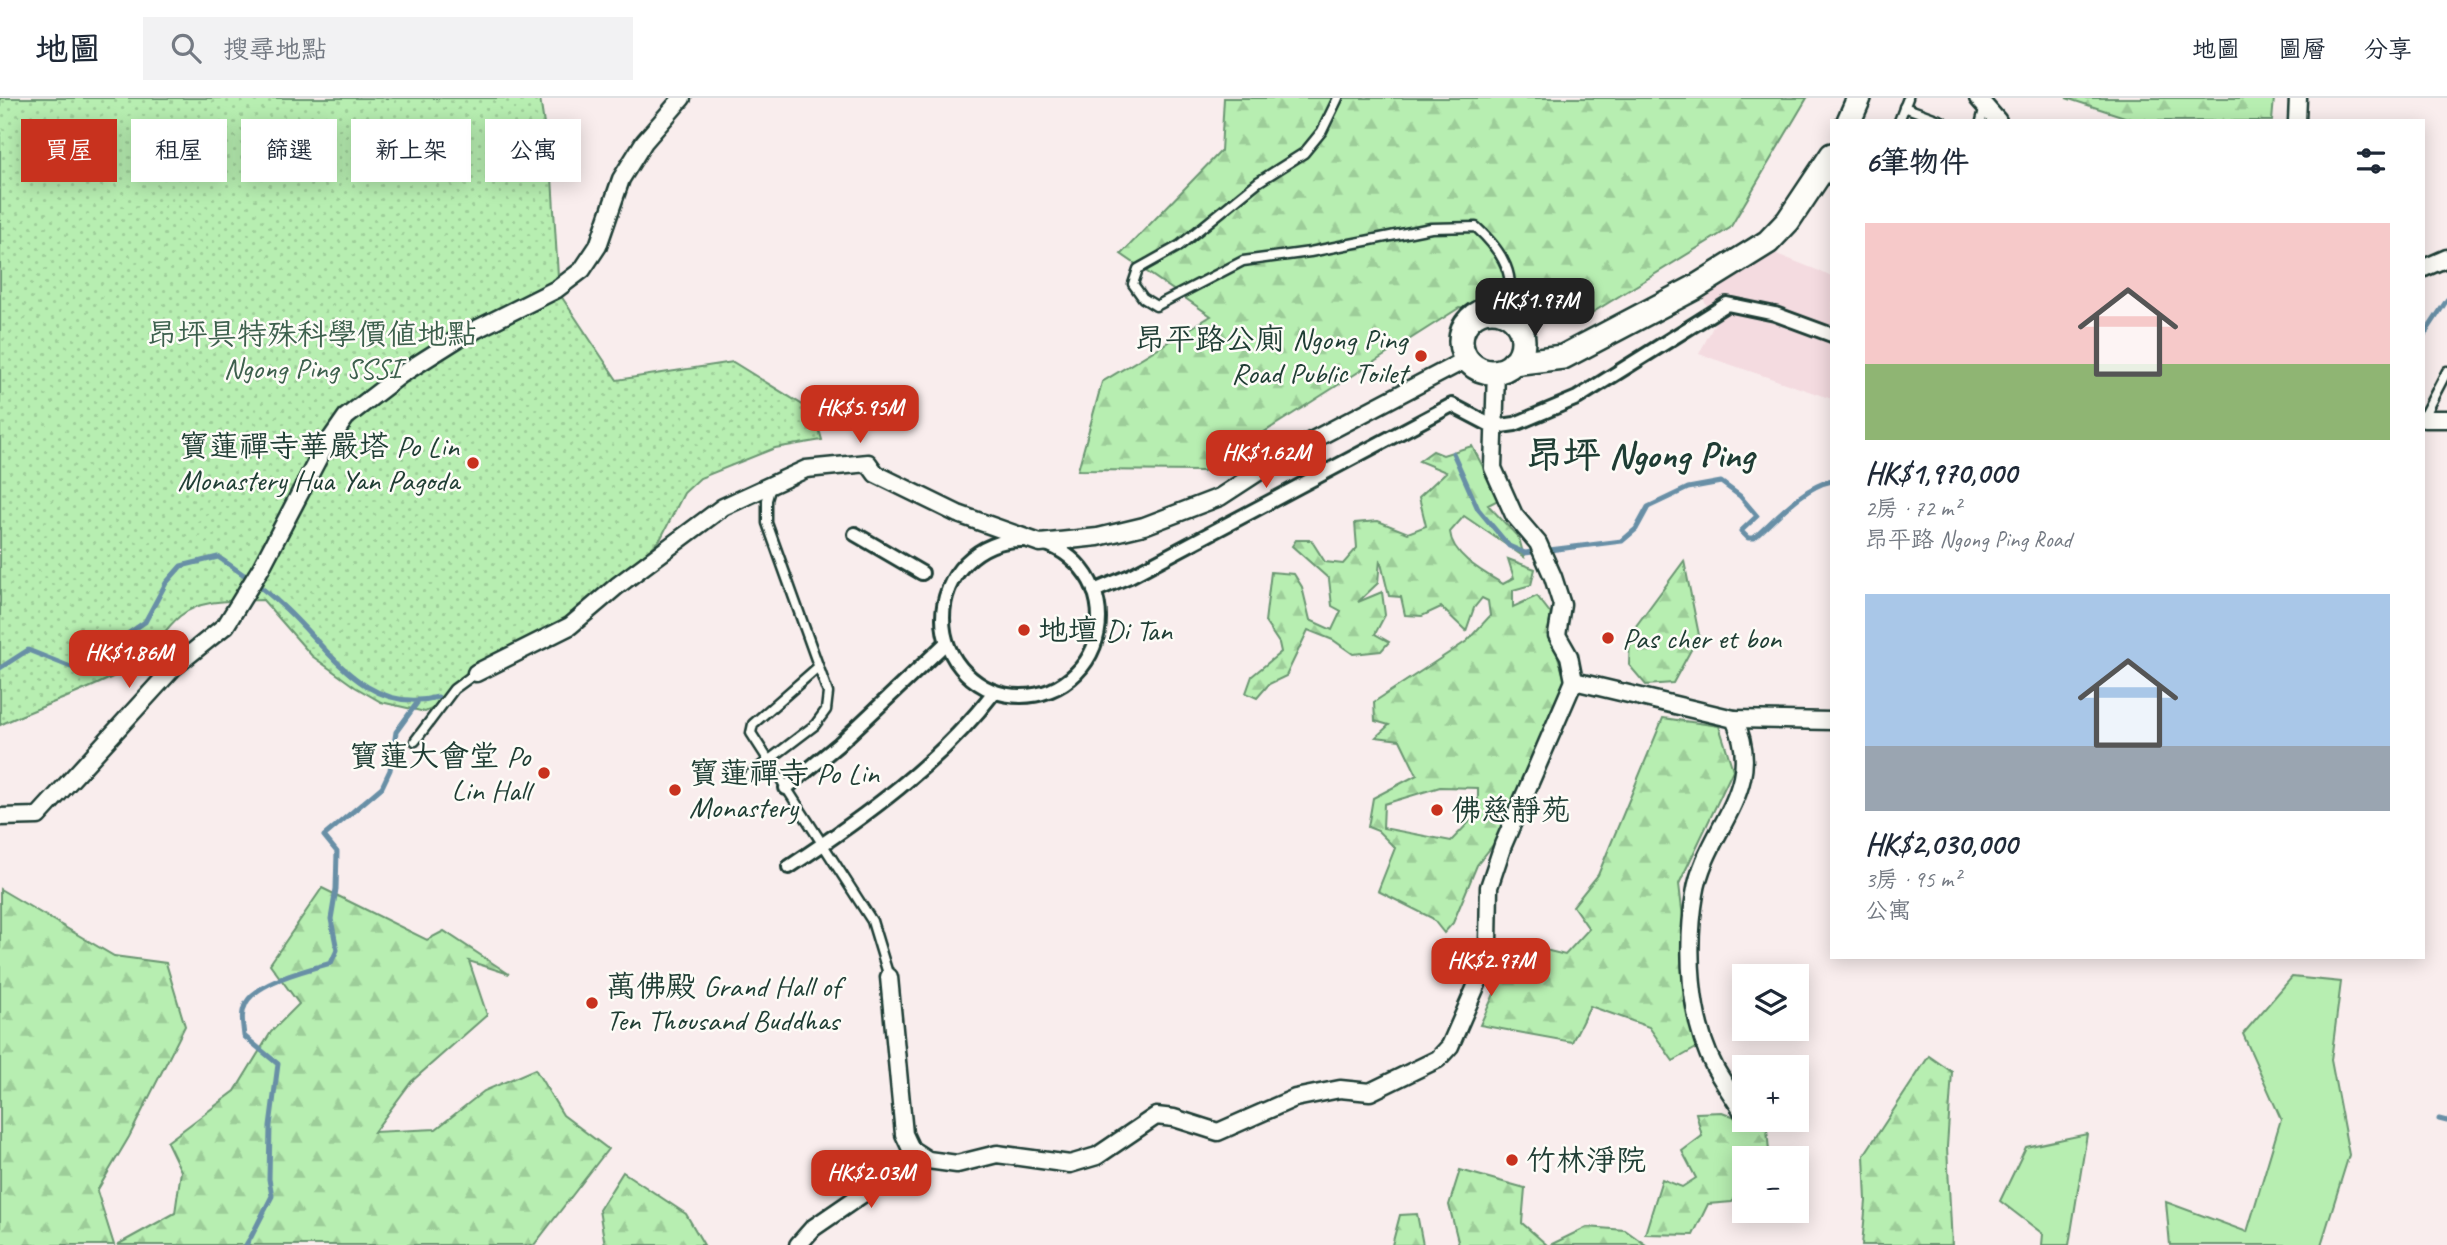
<!DOCTYPE html>
<html lang="zh-TW">
<meta charset="utf-8">
<style>
:root{--surface:#fff;--page:#f2f2f3;--text:#1f2937;--muted:#747a83;--line:#e0e1e3;--accent:#c8321e}
body{margin:0;font-family:Caveat,"LXGW WenKai TC",sans-serif;background:var(--page);color:var(--text);height:100vh;display:flex;flex-direction:column;font-size:26px;white-space:nowrap}
*{box-sizing:border-box;margin:0}
p{font-size:23px;color:var(--muted)}
.icon{flex:none;width:38px;height:38px;fill:none;stroke:currentColor;stroke-width:2;stroke-linecap:round;stroke-linejoin:round}
.map{position:relative;flex:1;overflow:hidden}
.panel{position:absolute;left:1830px;top:21px;width:595px;height:840px;display:flex;flex-direction:column;background:var(--surface);border-radius:0px;box-shadow:0 4px 18px #0003}
.panel>*{flex:none}
.hud{position:absolute;left:21px;top:21px;width:665px;height:63px;display:flex;gap:14px}
.tools{position:absolute;left:1732px;top:866px;display:grid;gap:14px}
.tools a{display:grid;place-items:center;width:77px;height:77px;border-radius:0px;background:var(--surface);box-shadow:0 4px 18px #0003;font-size:35px}
.price{position:absolute;translate:-50% -60px;padding:0 16px;border-radius:14px;background:var(--accent);color:#fff;font-size:23px;line-height:46px;filter:drop-shadow(0 2px 4px #0008)}
.price::after{content:'';position:absolute;left:50%;top:42px;width:21px;height:16px;margin-left:-10px;background:inherit;clip-path:polygon(0 0,100% 0,50% 100%)}
.price.active{background:#222;color:#fff}
ul{padding:0;list-style:none}
li{display:grid;align-content:center;gap:14px;height:371px;padding:0 35px}
li span{display:grid;place-items:center;height:217px;border-radius:0px;color:#555}
li>.icon{margin-inline-start:auto}
span .icon{width:126px;height:126px;fill:#fffc;stroke-width:1}
li b{font-size:30px}
h2{display:flex;justify-content:space-between;align-items:center;height:84px;padding:0 35px;font-size:30px}
.pill{padding:0 24px;border-radius:0px;background:var(--surface);box-shadow:0 4px 18px #0003;font-size:24px;line-height:63px}
.pill.active{background:var(--accent);color:#fff}
header{display:flex;align-items:center;gap:42px;box-sizing:border-box;height:98px;padding:0 35px;background:var(--surface);border-bottom:2px solid var(--line)}
header strong{font-size:33px}
nav{display:flex;gap:38px;margin-inline-start:auto;font-size:24px}
.search{width:490px;height:63px;background:var(--page);display:flex;align-items:center;gap:18px;box-sizing:border-box;padding:0 24px;border-radius:0px;color:var(--muted);font-size:26px}
.map>svg:first-child{display:block}
</style>
<header>
<strong>地圖</strong>
<div class="search"><svg class="icon" aria-label="search" viewBox="0 0 24 24"><circle cx="10" cy="10" r="6"/><path d="M15 15l6 6"/></svg>搜尋地點</div>
<nav><a>地圖</a><a>圖層</a><a>分享</a></nav>
</header>
<div class="map">
<svg width="2447" height="1147" viewBox="0 0 2447 1147">
<defs>
<pattern id="forest-firs" width="22" height="20" patternUnits="userSpaceOnUse" patternTransform="scale(1.75)"><rect width="22" height="20" fill="#b7eeb1"/><path d="M5 1l3.5 6h-7zM16 11l3.5 6h-7z" fill="#9dcd99"/></pattern>
<pattern id="park-dots" width="8" height="8" patternUnits="userSpaceOnUse" patternTransform="scale(1.75)"><rect width="8" height="8" fill="#b7eeb1"/><path d="M2 2h.1M6 6h.1" fill="none" stroke="#9dcd99" stroke-width="1.8" stroke-linecap="round"/></pattern>
</defs>
<rect width="100%" height="100%" fill="#f9eded"/>
<filter id="ink" filterUnits="userSpaceOnUse"><feTurbulence type="fractalNoise" baseFrequency=".0143" numOctaves="2"/><feDisplacementMap in="SourceGraphic" scale="14" xChannelSelector="R" yChannelSelector="G"/><feConvolveMatrix kernelMatrix="1 2 1 2 8 2 1 2 1" color-interpolation-filters="sRGB"/></filter>
<g filter="url(#ink)">
<!-- built -->
<path fill="#f4dbe0" d="M1774 155 1832 178V301L1699 256 1715 225 1703 200Z"/>
<!-- grass -->
<g fill="#b7eeb1" stroke="#6b9672" stroke-width="2">
<path d="M2292 879 2341 884 2331 962 2349 1057 2321 1147H2170L2166 1104 2247 1134 2281 1021 2243 936Z"/>
<path d="M2087 1036 2069 1147H2042L2043 1136 2000 1103 2026 1049Z"/>
</g>
<!-- forest -->
<g fill="url(#forest-firs)" stroke="#6b9672" stroke-width="2" fill-rule="evenodd">
<path d="M1224 0H1807L1730 130 1577 224 1459 210 1203 373 1078 372 1102 284 1211 218 1121 156 1221 53Z"/>
<path d="M2066 0H2274L2272 23H2137Z"/>
<path d="M1472 348 1500 401 1488 407 1519 440 1524 459 1464 418 1450 434C1452 458 1485 475 1503 486L1514 480 1508 461 1535 471 1531 487 1513 492V509L1537 498 1551 516 1549 529 1565 582 1536 649 1549 658 1545 674 1527 680 1534 702 1507 723 1504 733 1477 767 1453 825 1444 835 1432 820 1378 793 1395 750 1378 733 1368 729 1373 700 1417 677 1400 642 1376 639 1389 627 1375 623 1374 604 1467 543 1490 518 1488 503 1482 500 1474 510 1466 533 1441 509 1422 518 1405 517 1401 499 1389 498 1380 461 1378 485 1358 504 1382 494 1385 517 1375 536 1389 544 1381 553 1353 556 1333 542 1308 532 1286 578 1269 586 1257 600 1246 595 1252 578 1281 554 1279 545 1265 524 1271 474 1294 476 1302 489 1310 522 1332 532 1341 513 1332 508 1329 481 1292 448 1296 442H1311L1325 464 1343 466 1357 450 1355 425 1378 423 1408 435 1426 428 1419 399 1446 374 1419 363 1433 353 1443 357ZM1440 689 1478 690V715L1451 743 1383 730 1384 706Z"/>
<path d="M1684 463 1699 537 1673 585 1646 587 1629 567 1630 536Z"/>
<path d="M1663 620 1719 628 1733 672 1679 786 1698 949 1673 963 1649 929 1590 908 1572 944 1480 927 1517 845 1565 857 1589 831 1573 808 1598 777Z"/>
<path d="M322 790 427 842 444 833 509 876 469 863 487 917 411 984 374 1034 436 1031 484 993 535 971 563 1017 608 1051 534 1147H117L175 1115 181 1073 167 1044 235 993 271 934 299 906 270 866Z"/>
<path d="M0 791 114 858 166 865 185 928 129 1039 97 1093 114 1147H0Z"/>
<path d="M1929 958 1952 974 1947 1049 1952 1147H1862L1866 1103 1864 1057Z"/>
<path d="M1722 1014 1767 1031 1769 1053 1763 1060H1745V1086L1732 1104 1708 1106 1693 1137 1645 1136 1662 1081 1682 1089 1696 1080 1682 1053 1702 1038 1696 1015Z"/>
<path d="M1460 1072 1525 1090 1522 1125 1547 1147H1459L1449 1107Z"/>
<path d="M623 1074 686 1116 704 1147H605L599 1112Z"/>
<path d="M1417 1116 1423 1147H1392L1400 1117Z"/>
<path d="M1587 1129 1625 1132 1646 1147H1550Z"/>
</g>
<!-- park -->
<path fill="url(#park-dots)" stroke="#6b9672" stroke-width="2" d="M0 0H540L552 79 559 195 617 282 733 264 814 314 822 342 775 350 700 380 684 395 661 440 601 504 485 567 448 604 425 614 381 604 355 589 312 558 263 502C235 503 203 500 180 518 159 535 154 557 128 571 87 594 42 607 0 627Z"/>
<g fill="none" stroke-linecap="round" stroke-linejoin="round">
<!-- stream -->
<g stroke="#688fa6" stroke-width="5">
<path d="M2424 237 2447 202"/>
<path d="M1453 355 1478 411 1509 448 1525 455 1622 443 1636 431 1648 409 1688 390 1721 384 1740 398 1757 418 1741 433 1748 440H1754C1777 420 1802 389 1832 383"/>
<path d="M0 570 28 552 86 575 101 570 114 557 123 539 145 524 166 485 181 468 218 459C242 475 265 491 286 511 331 553 367 618 438 599"/>
<path d="M2439 1021 2447 1023"/>
<path d="M251 1139 272 1098 269 1081 270 1028 278 966 244 938C243 927 240 916 246 905 257 884 309 871 331 865L337 852 331 821 336 791 337 754 324 738 382 689 390 672 396 634 417 605"/>
<path d="M246 1147 249 1142"/>
</g>
<defs>
<g id="service">
<path d="M1338 0 1322 33 1304 55 1258 84 1179 148 1138 171 1133 186 1143 200 1156 208 1243 163 1310 154 1431 130 1476 129C1502 153 1520 180 1504 214"/>
<path d="M1904 9 1942 23"/>
<path d="M1899 23 1908 0"/>
<path d="M1981 23 1985 8"/>
<path d="M2424 317 2447 273"/>
<path d="M818 569 753 626 751 635 872 823 889 879"/>
<path d="M415 643 454 591 476 575"/>
<path d="M748 678 815 627 826 612 828 595 767 425V402L771 388"/>
</g>
<g id="pedestrian">
<path d="M855 436 922 475"/>
<circle cx="1021" cy="520" r="78"/>
<path d="M1094 493 1130 478 1452 307 1494 329 1515 326 1577 300 1727 206 1775 216 1832 237"/>
<path d="M786 690 838 647 946 545"/>
<path d="M789 769C863 720 940 665 994 594"/>
</g>
<g id="minor">
<path d="M1978 0 1998 23"/>
<path d="M2297 23 2298 0"/>
<path d="M2424 170 2447 160"/>
<path d="M1496 273 1493 370 1514 417 1538 445 1553 479 1562 507 1557 537 1569 558 1574 583"/>
<path d="M2424 321H2447"/>
<path d="M476 575 570 528 617 488 723 409 806 371 868 365 876 376 958 416 1040 445 1098 439 1144 428 1220 399 1286 356 1467 261"/>
<path d="M1734 621 1832 623"/>
<path d="M0 719 38 718 174 569 226 527 261 470 321 355 346 319 402 276 459 240 557 191 582 172 598 148 621 81 644 44 682 0"/>
<path d="M889 879 904 1036 911 1051 928 1062 957 1066 997 1056 1070 1066 1097 1058 1156 1018 1174 1020 1218 1034 1295 1000 1340 991 1370 994 1438 961 1450 948 1481 877 1488 845 1489 789 1503 747 1574 583 1734 621C1768 691 1705 731 1695 796 1686 849 1689 922 1715 970 1724 986 1735 1001 1744 1016"/>
<path d="M798 1147 813 1130 880 1084 928 1062"/>
</g>
<g id="secondary">
<path d="M1849 23 1859 0"/>
<circle cx="1492" cy="243" r="31"/>
<path d="M1513 265 1563 259 1694 190 1768 144 1788 123 1832 57"/>
</g>
</defs>
<!-- service casing -->
<use href="#service" stroke="#1f3d34" stroke-width="13"/>
<!-- pedestrian casing -->
<use href="#pedestrian" stroke="#1f3d34" stroke-width="18"/>
<!-- minor casing -->
<use href="#minor" stroke="#1f3d34" stroke-width="21"/>
<!-- secondary casing -->
<use href="#secondary" stroke="#1f3d34" stroke-width="28"/>
<!-- service -->
<use href="#service" stroke="#fdfcf7" stroke-width="8"/>
<!-- pedestrian -->
<use href="#pedestrian" stroke="#fdfcf7" stroke-width="12"/>
<!-- minor -->
<use href="#minor" stroke="#fdfcf7" stroke-width="16"/>
<!-- secondary -->
<use href="#secondary" stroke="#fdfcf7" stroke-width="23"/>
</g>
</g>
<!-- markers -->
<g fill="#c8321e" stroke="#fdfcf7" stroke-width="2.5">
<circle cx="1421" cy="258" r="7"/>
<circle cx="473" cy="365" r="7"/>
<circle cx="1024" cy="532" r="7"/>
<circle cx="1608" cy="540" r="7"/>
<circle cx="544" cy="675" r="7"/>
<circle cx="675" cy="692" r="7"/>
<circle cx="1437" cy="712" r="7"/>
<circle cx="592" cy="905" r="7"/>
<circle cx="1512" cy="1062" r="7"/>
</g>
<g text-anchor="middle" dominant-baseline="central" stroke-width="5" stroke-linejoin="round" paint-order="stroke">
<!-- park labels -->
<g font-size="30" fill="#3d604d" stroke="#fdfcf7">
<text x="312" y="236">昂坪具特殊科學價值地點<tspan x="312" dy="34">Ngong Ping SSSI</tspan></text>
</g>
<!-- poi labels -->
<g font-size="30" fill="#1f3d34" stroke="#fdfcf7" text-anchor="start">
<text x="1407" y="241" text-anchor="end">昂平路公廁 Ngong Ping<tspan x="1407" dy="34">Road Public Toilet</tspan></text>
<text x="459" y="348" text-anchor="end">寶蓮禪寺華嚴塔 Po Lin<tspan x="459" dy="34">Monastery Hua Yan Pagoda</tspan></text>
<text x="1038" y="532">地壇 Di Tan</text>
<text x="1622" y="540">Pas cher et bon</text>
<text x="530" y="658" text-anchor="end">寶蓮大會堂 Po<tspan x="530" dy="34">Lin Hall</tspan></text>
<text x="689" y="675">寶蓮禪寺 Po Lin<tspan x="689" dy="34">Monastery</tspan></text>
<text x="1451" y="712">佛慈靜苑</text>
<text x="606" y="888">萬佛殿 Grand Hall of<tspan x="606" dy="34">Ten Thousand Buddhas</tspan></text>
<text x="1526" y="1062">竹林淨院</text>
</g>
<!-- district labels -->
<g font-size="37" font-weight="bold" fill="#1f3d34" stroke="#fdfcf7">
<text x="1640" y="356">昂坪 Ngong Ping</text>
</g>
</g>
</svg>
<div class="tools">
<a><svg class="icon" aria-label="layers" viewBox="0 0 24 24"><path d="M12 4l9 5-9 5-9-5zM3 14l9 5 9-5"/></svg></a>
<a>+</a>
<a>−</a>
</div>
<b class="price active" style="left:1535px;top:240px">HK$1.97M</b>
<b class="price" style="left:860px;top:347px">HK$5.95M</b>
<b class="price" style="left:1266px;top:392px">HK$1.62M</b>
<b class="price" style="left:129px;top:592px">HK$1.86M</b>
<b class="price" style="left:1491px;top:900px">HK$2.97M</b>
<b class="price" style="left:871px;top:1112px">HK$2.03M</b>
<div class="hud">
<a class="pill active">買屋</a>
<a class="pill">租屋</a>
<a class="pill">篩選</a>
<a class="pill">新上架</a>
<a class="pill">公寓</a>
</div>
<section class="panel">
<h2>6筆物件<svg class="icon" aria-label="filters" viewBox="0 0 24 24"><path d="M4 7h16M4 17h16"/><circle cx="9" cy="7" r="2"/><circle cx="15" cy="17" r="2"/></svg></h2>
<ul>
<li><span style="background:linear-gradient(#f6c9c9 65%,#8fb573 0)"><svg class="icon" aria-label="home" viewBox="0 0 24 24"><path d="M3 11l9-7 9 7M6 9v11h12V9"/></svg></span><div><b>HK$1,970,000</b><p>2房 · 72 m²</p><p>昂平路 Ngong Ping Road</p></div></li>
<li><span style="background:linear-gradient(#a9c7e8 70%,#9aa5b1 0)"><svg class="icon" aria-label="home" viewBox="0 0 24 24"><path d="M3 11l9-7 9 7M6 9v11h12V9"/></svg></span><div><b>HK$2,030,000</b><p>3房 · 95 m²</p><p>公寓</p></div></li>
</ul>
</section>
</div>
